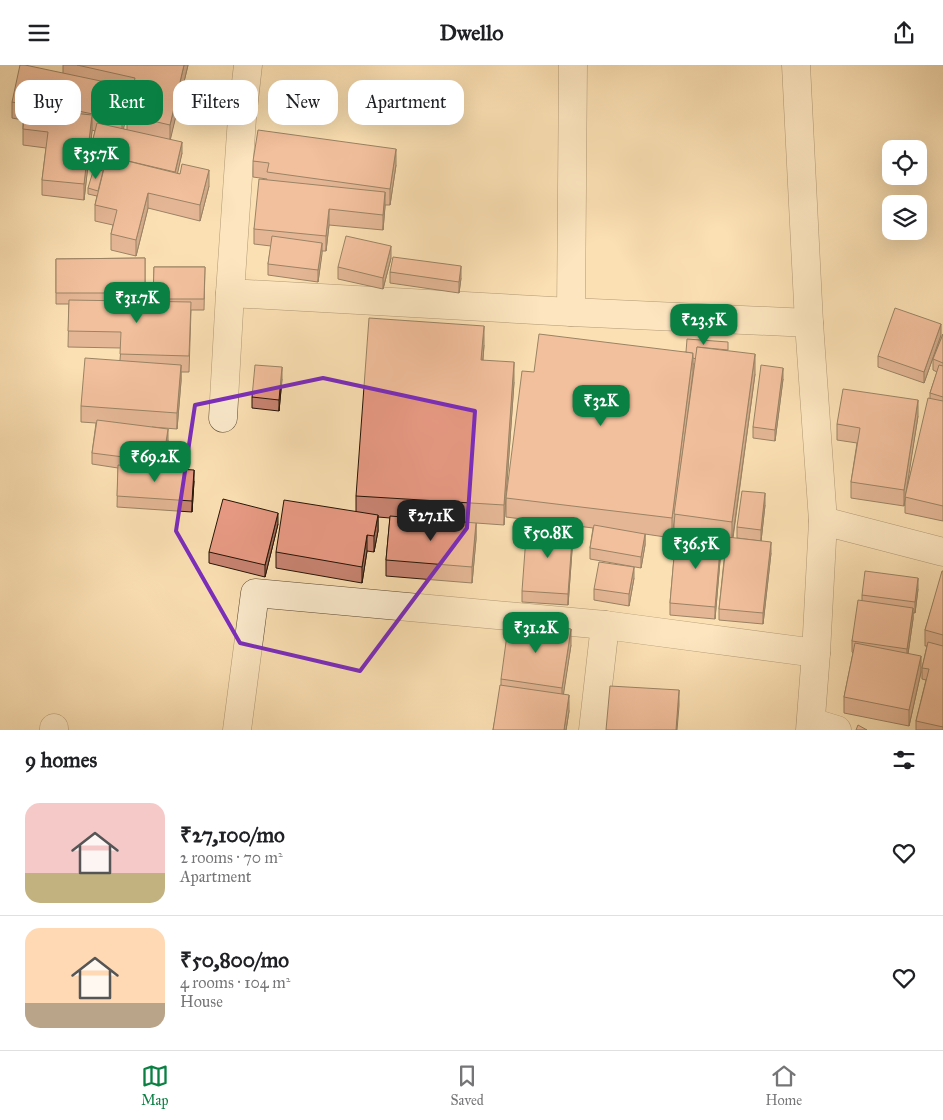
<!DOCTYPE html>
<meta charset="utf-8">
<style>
:root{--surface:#fff;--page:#f6f6f6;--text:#202124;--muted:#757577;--line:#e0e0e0;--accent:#0b8043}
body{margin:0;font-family:"IM FELL Great Primer",serif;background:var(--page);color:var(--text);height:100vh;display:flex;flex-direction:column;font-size:19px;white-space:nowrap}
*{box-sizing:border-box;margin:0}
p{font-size:16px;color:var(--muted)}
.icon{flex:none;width:28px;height:28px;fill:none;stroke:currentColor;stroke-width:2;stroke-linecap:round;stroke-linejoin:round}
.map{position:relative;height:665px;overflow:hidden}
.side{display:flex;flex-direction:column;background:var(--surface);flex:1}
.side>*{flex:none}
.banner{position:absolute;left:15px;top:15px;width:500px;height:45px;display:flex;gap:10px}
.buttons{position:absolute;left:882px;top:75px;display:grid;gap:10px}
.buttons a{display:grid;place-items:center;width:45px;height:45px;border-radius:10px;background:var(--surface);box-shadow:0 5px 20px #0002;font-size:25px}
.price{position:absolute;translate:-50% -42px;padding:0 11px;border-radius:10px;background:var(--accent);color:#fff;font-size:16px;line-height:32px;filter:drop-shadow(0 1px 2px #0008)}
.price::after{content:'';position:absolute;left:50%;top:30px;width:15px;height:11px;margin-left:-8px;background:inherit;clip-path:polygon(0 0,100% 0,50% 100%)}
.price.current{background:#222;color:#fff}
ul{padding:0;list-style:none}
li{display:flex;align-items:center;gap:15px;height:125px;padding:0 25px}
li+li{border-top:1px solid var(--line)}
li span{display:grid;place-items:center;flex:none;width:140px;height:100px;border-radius:15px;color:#555}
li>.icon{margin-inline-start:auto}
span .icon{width:60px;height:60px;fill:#fffc;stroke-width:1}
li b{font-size:21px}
h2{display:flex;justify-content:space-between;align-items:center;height:60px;padding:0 25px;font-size:21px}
.tag{padding:0 18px;border-radius:15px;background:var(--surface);box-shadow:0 5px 20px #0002;font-size:18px;line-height:45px}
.tag.current{background:var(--accent);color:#fff}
header{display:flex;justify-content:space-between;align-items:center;height:65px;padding:0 25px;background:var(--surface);font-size:22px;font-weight:700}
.menu{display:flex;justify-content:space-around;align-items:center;height:70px;border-top:1px solid var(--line);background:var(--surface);font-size:14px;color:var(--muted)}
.menu a{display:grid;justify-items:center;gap:2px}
.menu .current{color:var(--accent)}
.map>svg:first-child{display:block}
</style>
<header><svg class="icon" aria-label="menu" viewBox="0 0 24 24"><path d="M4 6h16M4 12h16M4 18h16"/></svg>Dwello<svg class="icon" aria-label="share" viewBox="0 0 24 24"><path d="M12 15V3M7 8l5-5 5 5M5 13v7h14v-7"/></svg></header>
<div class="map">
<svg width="943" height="665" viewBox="0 0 943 665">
<rect width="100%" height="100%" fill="#fbe0b3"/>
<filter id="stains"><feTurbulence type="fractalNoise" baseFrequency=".004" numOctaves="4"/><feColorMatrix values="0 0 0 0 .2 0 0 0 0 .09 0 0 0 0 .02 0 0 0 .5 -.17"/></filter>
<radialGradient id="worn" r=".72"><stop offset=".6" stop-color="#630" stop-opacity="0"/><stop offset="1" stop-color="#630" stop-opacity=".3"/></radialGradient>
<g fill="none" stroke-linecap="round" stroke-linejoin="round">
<defs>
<g id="minor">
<path d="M248 0 242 53 230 228 571 247 809 258"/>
<path d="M796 0 809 258 823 456 816 588 810 665"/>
<path d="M571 247 573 0"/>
<path d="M223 353 230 228"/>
<path d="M823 456 943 487"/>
<path d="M811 657 837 665"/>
<path d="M54 665V663"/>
<path d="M237 665 255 528 605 560 816 588"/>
<path d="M593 665 605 560"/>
</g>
</defs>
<!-- minor casing -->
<use href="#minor" stroke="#5a4630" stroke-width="29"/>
<!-- minor -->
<use href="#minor" stroke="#fcebce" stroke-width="28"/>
</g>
<!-- wall -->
<g fill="#c88472" stroke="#241305" fill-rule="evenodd">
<path d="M63 0H188L170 74 182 88 177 108 209 121 200 156 148 143 136 191 111 185V169L113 160 95 156V140L97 131 88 129V123L103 106 104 104 89 101V90L84 135 42 130V115L46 83 23 80V55L12 53V37L63 8ZM129 27 132 28 127 50V65L123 64 129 38ZM92 65 95 66 90 89Z"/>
<path d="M253 96 396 100 390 140H385L383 165 329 160 326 186H322L318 217 268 210V199L271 181 254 179V164L267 114 253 112Z"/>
<path d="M145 193V236L153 237 154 202H205L204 245H191L189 307H181V316L177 364 152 362 168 375 164 403 194 416 192 447 117 442 118 403 92 399V388L96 358 81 357V341L120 295 121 283 68 282 69 239H56V194Z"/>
<path d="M391 193 383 224 338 214V202Z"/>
<path d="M390 207 461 213 459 228 390 218Z"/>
<path d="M943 269V456L905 448V433L904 441 851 433V417L857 378 837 375V359L918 351 905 430 930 333V328L937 307 933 305V294Z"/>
<path d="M941 270 924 318 878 302V291Z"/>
<path d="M484 280 483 295 514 317 504 460 476 458V474L472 518 386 511V495L390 453 378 452V466L374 487 367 486 362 518 276 503V487L356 447V431Z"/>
<path d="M728 286 755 309 733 473 771 488 763 559 719 555V544L726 476 721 475V484L715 554 670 550V538L676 469H674V453L672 473 645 469V480L641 503 590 494V483L593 463 506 452V433L534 307 686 287ZM693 299H695L681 401 693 308Z"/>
<path d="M282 314 279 346 252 343V332Z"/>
<path d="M783 314 775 376 753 373V362Z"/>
<path d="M765 440 761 476 737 473V462Z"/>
<path d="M278 459 265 512 209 498V487Z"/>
<path d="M573 472 568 540 522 537V526Z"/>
<path d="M943 506V665H916V656L926 615 922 614V603L927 581H925V565Z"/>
<path d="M634 513 629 541 594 535V524Z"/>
<path d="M918 524 915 548H913V554L908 589 921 607 909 661 844 648V632L853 588 852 587V576L862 535V530Z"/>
<path d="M571 580 563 629 569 646 566 665H493L501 620V614Z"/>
</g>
<!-- shaded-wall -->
<g fill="#a26c5c" stroke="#241305">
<path d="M184 0H188L170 76V60Z"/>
<path d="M129 22V38L122 71V55Z"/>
<path d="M92 50V66L84 135V119Z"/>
<path d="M182 77V88L175 120V108Z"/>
<path d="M396 84V100L390 140V124Z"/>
<path d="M209 105V121L200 156V140Z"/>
<path d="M385 127V142L383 165V150Z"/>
<path d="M148 128V143L136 191V175Z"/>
<path d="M329 144V160L326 186V171Z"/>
<path d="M322 178V189L318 217V205Z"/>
<path d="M391 181V193L383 224V213Z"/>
<path d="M461 201V213L459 228V217Z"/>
<path d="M941 259V270L924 318V307Z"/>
<path d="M484 261V280L481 314V295Z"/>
<path d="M693 288V308L672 473V453Z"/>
<path d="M755 289V309L732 477V457Z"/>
<path d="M514 297V317L504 460V440Z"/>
<path d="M181 300V316L177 364V348Z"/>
<path d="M282 302V314L279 346V335Z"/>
<path d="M783 303V314L775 376V365Z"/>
<path d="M918 335V351L904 441V425Z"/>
<path d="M168 364V375L163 408V397Z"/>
<path d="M194 405V416L192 447V436Z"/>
<path d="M765 428V440L761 476V465Z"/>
<path d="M278 448V459L265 512V500Z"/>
<path d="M378 450V466L374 487V471Z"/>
<path d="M476 458V474L472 518V502Z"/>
<path d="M573 461V472L568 540V529Z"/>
<path d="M645 469V480L641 503V492Z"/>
<path d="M367 470V486L362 518V502Z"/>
<path d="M721 473V484L715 554V542Z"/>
<path d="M771 477V488L763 559V548Z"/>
<path d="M634 502V513L629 541V529Z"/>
<path d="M918 513V524L915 548V537Z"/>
<path d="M913 543V554L907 595V584Z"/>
<path d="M571 564V580L562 639V623Z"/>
<path d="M921 591V607L909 661V645Z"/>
<path d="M679 625V641L677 665H676Z"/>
<path d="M569 630V646L566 665H564Z"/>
</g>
<!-- building -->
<g fill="#e89a84" stroke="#241305">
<path d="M20 0H25L129 22 122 55 49 40 48 45 12 37Z"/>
<path d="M77 0H184L170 60 127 50 135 13Z"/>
<path d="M25 43 92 50 84 119 42 115 48 67 23 64Z"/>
<path d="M97 58 182 77 175 107 107 91V93L89 90Z"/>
<path d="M258 65 396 84 390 124 267 107 269 98 253 96Z"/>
<path d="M107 91 180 109 182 99 209 105 200 140 148 128 136 175 111 169 117 145 95 140Z"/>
<path d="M94 103 103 106 98 126 88 123Z"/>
<path d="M259 114 385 127 383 150 329 144 326 171 254 164Z"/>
<path d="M272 171 322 178 318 205 268 199Z"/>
<path d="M346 171 391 181 383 213 338 202Z"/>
<path d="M393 192 461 201 459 217 390 207Z"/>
<path d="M145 193V228H56V194Z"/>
<path d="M154 202H205L204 234H153Z"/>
<path d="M69 235 191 237 189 291 120 289 121 267 68 266Z"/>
<path d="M895 243 941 259 924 307 878 291Z"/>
<path d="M369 253 484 261 481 295 514 297 504 440 356 431Z"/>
<path d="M539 269 693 288 672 453 506 433 522 306 534 307Z"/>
<path d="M943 269V298L933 294Z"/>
<path d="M687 274 728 277V285L697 282 696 294 693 293V288L686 287Z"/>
<path d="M697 282 755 289 732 457 674 449Z"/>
<path d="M85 293 181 300 177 348 81 341Z"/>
<path d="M255 300 282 302 279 335 252 332Z"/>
<path d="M761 300 783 303 775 365 753 362Z"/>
<path d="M939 300 943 301V332L930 328Z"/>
<path d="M843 324 918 335 904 425 851 417 860 363 837 359Z"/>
<path d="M928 333 943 336V441L905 432Z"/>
<path d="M97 355 168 364 163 397 92 388Z"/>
<path d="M118 400 194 405 192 436 117 431Z"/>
<path d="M742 426 765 428 761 465 737 462Z"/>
<path d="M223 434 278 448 265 500 209 487Z"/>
<path d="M284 435 378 450 374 471 367 470 362 502 276 487Z"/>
<path d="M390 451 476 458 472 502 386 495Z"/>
<path d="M527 458 573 461 568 529 522 526Z"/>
<path d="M594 460 645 469 641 492 590 483Z"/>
<path d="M676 469 721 473 715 542 670 538Z"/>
<path d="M727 472 771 477 763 548 719 544Z"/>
<path d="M599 497 634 502 629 529 594 524Z"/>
<path d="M865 506 918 513 915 537 862 530Z"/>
<path d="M942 506H943V570L925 565Z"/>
<path d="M858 535 913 543 907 584 852 576Z"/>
<path d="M509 555 571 564 562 623 501 614Z"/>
<path d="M928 577 943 581V662L916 656 929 604 922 603Z"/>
<path d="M855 578 921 591 909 645 844 632Z"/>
<path d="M500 620 569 630 564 665H493Z"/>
<path d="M610 621 679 625 676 665H606Z"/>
<path d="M858 660 867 665H856Z"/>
</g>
<!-- marked area -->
<path d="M0 0H943V665H0ZM323 313 475 346 467 463 360 606 240 578 176 466 195 340Z" fill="#fbe0b3" fill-opacity=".55" fill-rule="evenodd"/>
<path fill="none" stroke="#7b2cbf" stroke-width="4" stroke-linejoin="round" d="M323 313 475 346 467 463 360 606 240 578 176 466 195 340Z"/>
<rect width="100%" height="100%" filter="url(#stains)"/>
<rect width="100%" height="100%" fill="url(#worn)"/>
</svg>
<div class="buttons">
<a><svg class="icon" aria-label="locate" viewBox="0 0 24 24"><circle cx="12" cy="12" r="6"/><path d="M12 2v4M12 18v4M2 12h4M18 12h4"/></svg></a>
<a><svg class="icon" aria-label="layers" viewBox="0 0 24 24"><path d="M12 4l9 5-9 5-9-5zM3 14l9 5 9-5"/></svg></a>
</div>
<b class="price" style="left:96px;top:115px">₹35.7K</b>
<b class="price" style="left:137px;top:259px">₹31.7K</b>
<b class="price" style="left:704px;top:281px">₹23.5K</b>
<b class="price" style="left:601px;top:362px">₹32K</b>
<b class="price" style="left:155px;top:418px">₹69.2K</b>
<b class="price current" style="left:431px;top:477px">₹27.1K</b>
<b class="price" style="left:548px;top:494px">₹50.8K</b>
<b class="price" style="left:696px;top:505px">₹36.5K</b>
<b class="price" style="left:536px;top:589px">₹31.2K</b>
<div class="banner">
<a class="tag">Buy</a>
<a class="tag current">Rent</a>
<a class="tag">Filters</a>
<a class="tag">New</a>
<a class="tag">Apartment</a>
</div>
</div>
<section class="side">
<h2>9 homes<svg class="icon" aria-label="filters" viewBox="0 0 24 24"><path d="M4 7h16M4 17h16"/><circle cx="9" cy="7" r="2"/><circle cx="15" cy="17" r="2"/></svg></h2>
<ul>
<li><span style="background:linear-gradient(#f6c9c9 70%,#c2b280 0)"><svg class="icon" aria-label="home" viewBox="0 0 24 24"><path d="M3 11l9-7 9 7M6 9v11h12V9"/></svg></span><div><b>₹27,100/mo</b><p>2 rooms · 70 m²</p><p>Apartment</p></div><svg class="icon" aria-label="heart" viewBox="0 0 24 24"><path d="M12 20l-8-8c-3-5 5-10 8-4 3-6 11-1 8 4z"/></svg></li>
<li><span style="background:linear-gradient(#ffd9b3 75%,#b9a48a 0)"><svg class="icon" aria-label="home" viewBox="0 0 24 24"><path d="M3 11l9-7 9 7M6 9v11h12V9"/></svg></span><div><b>₹50,800/mo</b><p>4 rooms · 104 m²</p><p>House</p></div><svg class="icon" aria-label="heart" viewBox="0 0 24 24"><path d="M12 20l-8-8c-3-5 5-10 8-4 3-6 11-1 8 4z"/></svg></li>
</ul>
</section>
<nav class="menu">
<a class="current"><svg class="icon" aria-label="map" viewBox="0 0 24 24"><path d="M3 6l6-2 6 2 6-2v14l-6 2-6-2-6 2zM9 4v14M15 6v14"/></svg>Map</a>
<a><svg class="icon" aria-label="saved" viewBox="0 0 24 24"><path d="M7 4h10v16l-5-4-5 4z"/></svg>Saved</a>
<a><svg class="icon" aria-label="home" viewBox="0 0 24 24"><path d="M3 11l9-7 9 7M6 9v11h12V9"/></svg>Home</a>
</nav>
